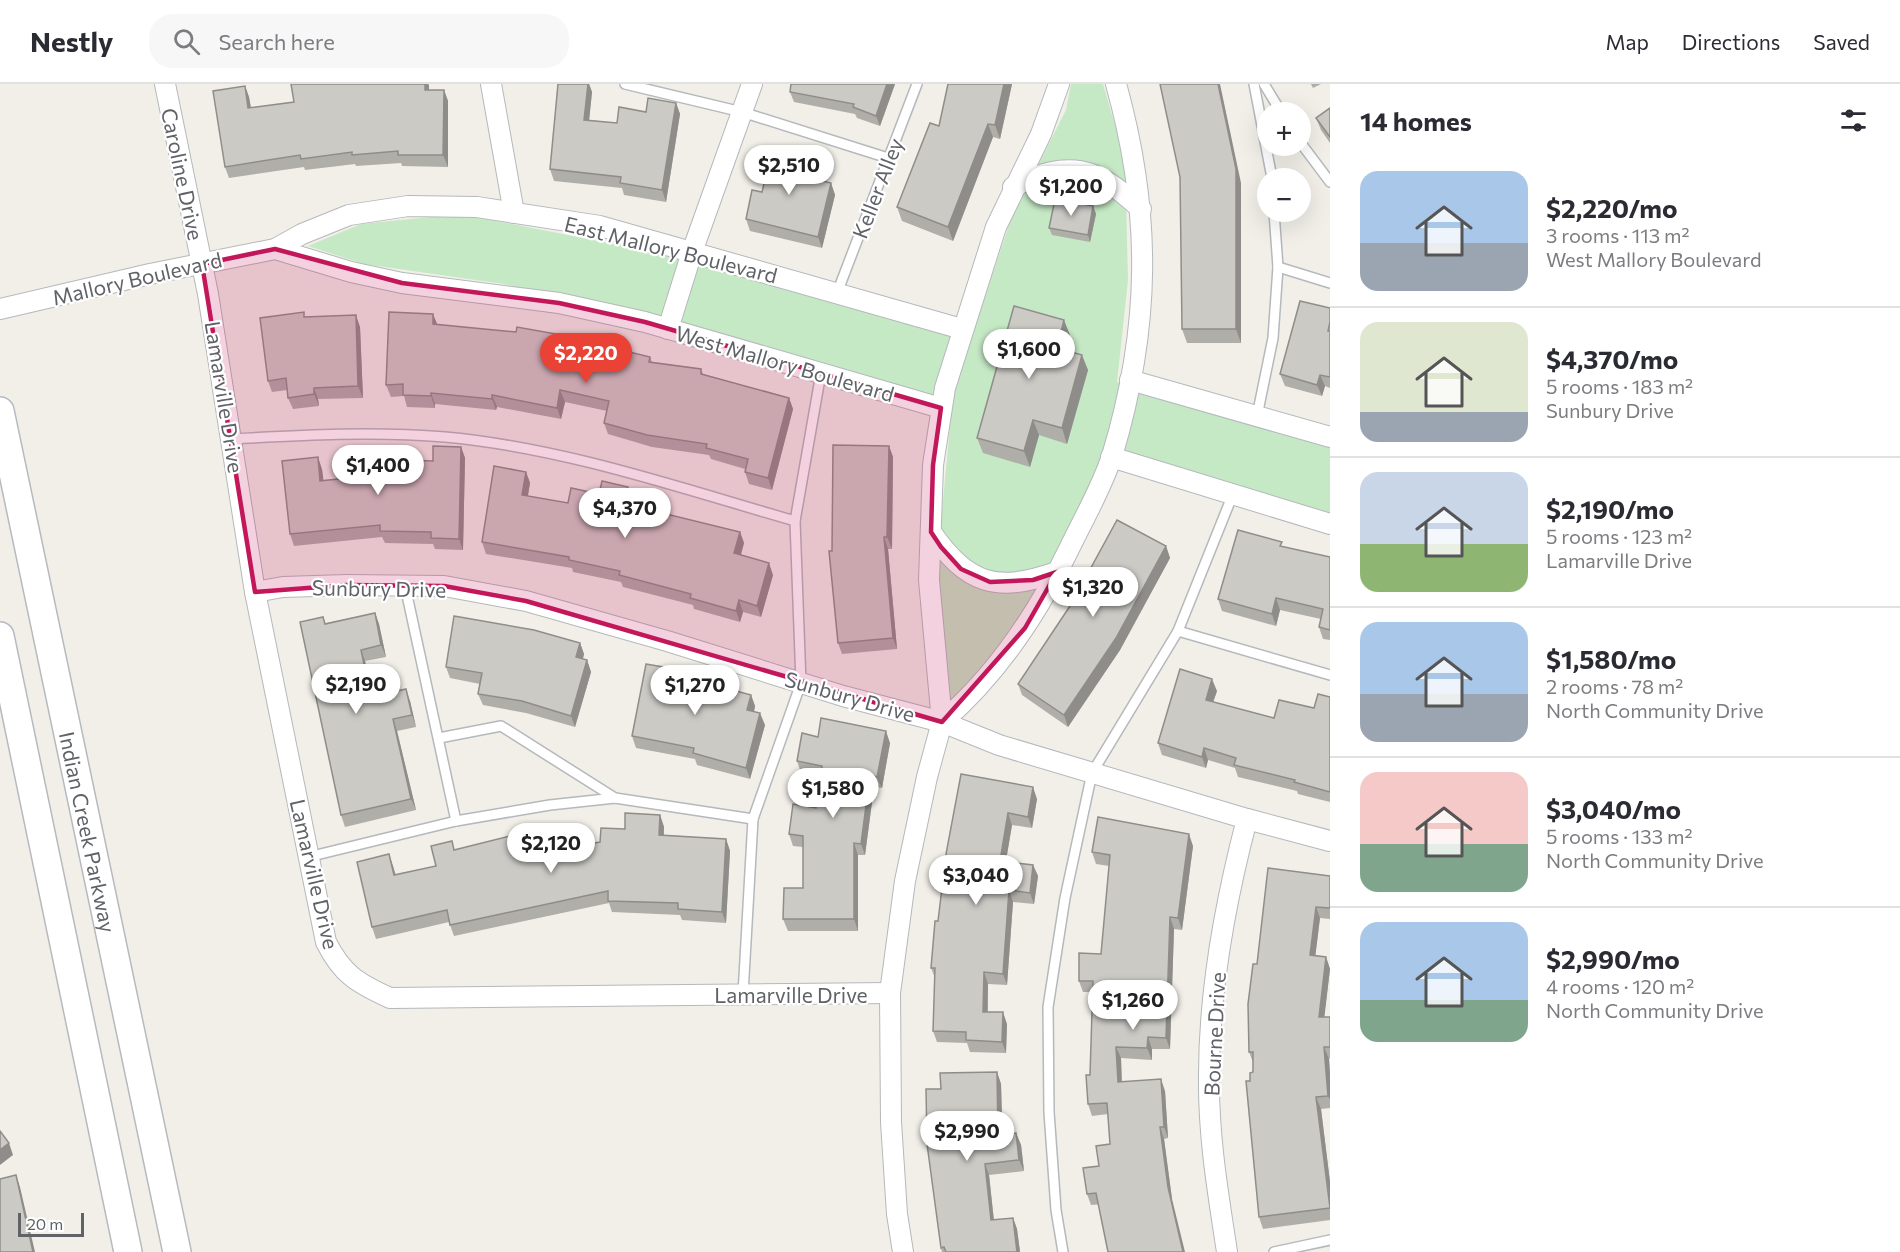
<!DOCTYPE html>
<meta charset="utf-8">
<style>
:root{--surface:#fff;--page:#f7f7f7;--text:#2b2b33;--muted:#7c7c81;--line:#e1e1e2;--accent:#ea4335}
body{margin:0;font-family:Commissioner,sans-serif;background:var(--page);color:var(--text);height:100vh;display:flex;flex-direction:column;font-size:22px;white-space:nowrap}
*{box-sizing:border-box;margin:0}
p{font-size:20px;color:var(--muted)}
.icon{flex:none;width:33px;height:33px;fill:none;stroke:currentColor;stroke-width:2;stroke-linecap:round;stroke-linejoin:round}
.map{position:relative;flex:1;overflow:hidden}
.side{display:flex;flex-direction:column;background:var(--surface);width:570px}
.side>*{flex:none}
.controls{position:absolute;left:1257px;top:18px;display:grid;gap:12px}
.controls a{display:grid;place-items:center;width:54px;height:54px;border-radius:50%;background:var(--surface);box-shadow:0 6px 24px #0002;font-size:30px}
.scale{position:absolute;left:18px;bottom:15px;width:66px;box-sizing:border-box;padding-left:6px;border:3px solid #5f6368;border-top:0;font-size:16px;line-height:21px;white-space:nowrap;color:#5f6368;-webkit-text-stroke:4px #fff;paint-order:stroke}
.price{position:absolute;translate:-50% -51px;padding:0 14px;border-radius:21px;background:#fff;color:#222;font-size:20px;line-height:39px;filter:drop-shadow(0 2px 3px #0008)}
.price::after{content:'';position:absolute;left:50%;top:36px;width:18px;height:14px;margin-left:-9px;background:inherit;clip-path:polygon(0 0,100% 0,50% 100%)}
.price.on{background:var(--accent);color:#fff}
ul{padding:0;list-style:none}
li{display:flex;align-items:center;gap:18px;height:150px;padding:0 30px}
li+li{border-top:2px solid var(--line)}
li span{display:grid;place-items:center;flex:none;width:168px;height:120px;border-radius:18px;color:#555}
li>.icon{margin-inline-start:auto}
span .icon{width:72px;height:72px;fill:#fffc;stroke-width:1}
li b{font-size:26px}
h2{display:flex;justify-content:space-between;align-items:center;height:72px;padding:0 30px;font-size:26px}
header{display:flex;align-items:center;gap:36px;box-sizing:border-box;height:84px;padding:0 30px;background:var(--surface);border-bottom:2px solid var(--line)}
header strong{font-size:28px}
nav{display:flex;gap:33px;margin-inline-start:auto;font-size:21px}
.search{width:420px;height:54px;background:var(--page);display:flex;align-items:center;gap:15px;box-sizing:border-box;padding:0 21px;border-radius:24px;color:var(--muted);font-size:22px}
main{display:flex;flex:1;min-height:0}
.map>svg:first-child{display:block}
</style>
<header>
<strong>Nestly</strong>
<div class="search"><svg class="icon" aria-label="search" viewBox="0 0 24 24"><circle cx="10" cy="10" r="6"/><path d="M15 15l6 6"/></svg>Search here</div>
<nav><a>Map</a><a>Directions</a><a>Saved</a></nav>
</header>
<main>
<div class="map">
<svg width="1330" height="1168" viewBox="0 0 1330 1168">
<rect width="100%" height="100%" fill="#f1efe8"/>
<!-- green -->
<path fill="#c5e8c5" d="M1071 0H1103L1125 76 1128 196 1117 298 1330 360V429L1137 374 1117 371 1010 555 947 620 936 491 952 321 698 246 504 200 364 180 308 162 361 140 461 130 705 178 972 252 1011 135 1066 26Z"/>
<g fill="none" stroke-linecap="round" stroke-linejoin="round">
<defs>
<g id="lane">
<path d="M625 0 742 28 888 74"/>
<path d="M1254 0 1272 94"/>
<path d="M1264 0 1281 28"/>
<path d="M1300 58 1330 98"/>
<path d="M1278 183 1330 199"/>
<path d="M837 209 917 0"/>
<path d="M1257 332 1273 254 1278 183 1274 128"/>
<path d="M231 355C303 351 374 347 445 353 565 364 680 404 795 437"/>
<path d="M405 502 456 737"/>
<path d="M1178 547 1330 591"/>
<path d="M439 654 501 642 615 714"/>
<path d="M308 773 456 737 550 721 615 714 753 735"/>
<path d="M743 910 753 735 801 599 795 437 821 289"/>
<path d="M1063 1168 1056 1126 1049 1028 1048 923 1065 814 1092 689 1178 547 1233 410"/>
<path d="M1274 1168 1330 1156"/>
</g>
<g id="street">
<path d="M165 0 208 210 255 508 326 858C342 890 357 899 390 914L890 909"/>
<path d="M491 0 514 129"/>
<path d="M1013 103C1070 74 1096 83 1141 125"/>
<path d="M275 165 351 188 402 199 559 219 645 238 941 324"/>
<path d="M0 225 150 190 275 165 302 150 349 131 408 122 477 123 600 142 962 245"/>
<path d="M668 245 692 168 752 0"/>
<path d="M1130 296 1330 353"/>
<path d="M1111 373 1330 440"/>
<path d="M931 448C968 501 996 509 1057 488"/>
<path d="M255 508 283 503 347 501 444 502 526 517 667 557 843 612 942 638 999 661 1247 735 1330 757"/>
<path d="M942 638C998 590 1038 529 1070 463 1084 434 1102 403 1112 372 1151 243 1152 129 1116 0"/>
<path d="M903 1168 897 1130 891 1038 890 909 905 797 927 693 942 638 929 496 933 381 945 304 996 143 1041 50 1059 0"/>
<path d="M1227 1168C1218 1109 1208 1051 1209 991 1209 904 1225 819 1247 735"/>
</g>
<g id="secondary">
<path id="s1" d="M0 327 177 1168"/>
<path d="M0 552 128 1168"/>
</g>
</defs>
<!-- lane casing -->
<use href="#lane" stroke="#b5b8bc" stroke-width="12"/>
<!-- street casing -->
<use href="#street" stroke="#b5b8bc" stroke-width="22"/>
<!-- secondary casing -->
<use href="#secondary" stroke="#b6babf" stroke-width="30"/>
<!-- lane -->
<use href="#lane" stroke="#fff" stroke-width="9"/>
<!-- street -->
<use href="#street" stroke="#fff" stroke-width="20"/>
<!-- secondary -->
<use href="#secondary" stroke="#fff" stroke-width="27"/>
</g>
<!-- wall -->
<g fill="#afaea9">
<path d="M291 0H428L429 6H444L448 17V83L402 82 401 79 356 82 355 80 305 86 304 83 229 94 225 83 245 2 249 13 251 24 294 18Z"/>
<path d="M558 0H589L592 8 589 36 617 39 646 28 676 19 680 30 666 118 624 111 622 104 554 97 550 85Z"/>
<path d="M791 0H895L880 42 857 34 855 30 794 18 790 8Z"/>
<path d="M948 0H1012L1000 55 993 53 953 157 902 137 897 123 939 42Z"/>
<path d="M1311 0H1321L1313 4Z"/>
<path d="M1330 24V59L1321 46 1316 34Z"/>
<path d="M805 70 810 81 807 94 831 99 835 111 822 164 750 147 746 135 762 108Z"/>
<path d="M1241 99V259H1187L1182 245Z"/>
<path d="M1093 122 1096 130 1090 158 1052 151 1049 144Z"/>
<path d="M1330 224V304L1325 302 1322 312 1285 302 1280 290Z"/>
<path d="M306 233 360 243 363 314 318 315 319 322 293 325 288 314 287 306 272 308 268 297Z"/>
<path d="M437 241 650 273 652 278 701 285 703 290 789 314 793 325 772 406 749 400 745 388V385L711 375 709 371 652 363 608 350 604 339 607 327 565 318 561 335 497 323 496 326 435 320V324L407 323 404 312 391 313 386 301Z"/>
<path d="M1070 251 1066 266 1088 286 1067 360 1039 351 1030 383 983 369 977 354Z"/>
<path d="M889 362 893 373 892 465H888L897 565 842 570 838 559 832 467Z"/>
<path d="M461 363 465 374 463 466 435 465 433 460 385 459 382 453 294 462 290 450 322 385 323 396 367 392 433 377Z"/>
<path d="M526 388 530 399 528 412 568 419 599 410H631L664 430 740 448 744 459 741 471 773 491 761 533 743 528 740 538 694 525 693 521 623 503 621 498 573 488 572 484 486 470 482 458Z"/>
<path d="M1166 462 1170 474 1120 566 1068 643 1022 611 1018 600Z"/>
<path d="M1283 463 1330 473V556L1323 555 1319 543 1321 535 1280 526 1276 542 1222 527 1218 515Z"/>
<path d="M375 529 379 540 386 573 365 577 372 613 410 617 416 643 397 647 416 726 345 743 341 731 326 539Z"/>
<path d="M580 559 584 570 583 575 587 576 591 588 575 643 526 629 483 621 478 610 480 600 450 594 446 583Z"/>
<path d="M693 588 696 596 751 611 755 622 754 628 765 641 750 695 697 681 695 675 636 664 632 652Z"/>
<path d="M1217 607 1213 618 1274 634 1314 624 1330 613V718L1298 710 1297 707 1238 693 1235 684 1208 676 1206 684 1162 671 1158 659Z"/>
<path d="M818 653 890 659 882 704 874 703 865 771H858V847H788L783 835 803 804V763L793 762 789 750 816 724 821 692 801 689 797 677Z"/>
<path d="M961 690 1037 715 1032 744 1012 741 1006 777 1033 781 1038 792 1034 820 1013 818 1007 901 988 900V928L1007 940 1006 969 970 968 967 959 937 958 933 947 935 894 931 884Z"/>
<path d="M660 731 664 743V751L726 755 730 767 726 839 682 836 680 831 612 828 609 819 454 852 449 838 376 855 372 843 393 782 396 791 436 782 455 766 546 743 550 755 552 766 600 758 625 745Z"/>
<path d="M1193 762 1182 846 1174 845 1170 965H1152V976L1121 974 1122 998 1165 1007 1168 1054 1164 1055 1172 1115 1091 1121 1087 1110 1110 1060 1108 1030 1092 1032 1088 1020 1090 991 1093 908H1083L1079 897 1101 870 1109 782 1096 780 1092 768Z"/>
<path d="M1330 792V835L1320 834 1315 872 1326 873 1330 885 1324 933H1330V974L1329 975 1330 991V1024L1321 1025 1330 1098V1136L1263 1145 1259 1133 1250 997 1253 988V978L1249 968 1257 880Z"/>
<path d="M997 988 1001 1000 1002 1051 1016 1049 1021 1061 1024 1087 989 1091 994 1136 1013 1134 1017 1145 1020 1168H942L941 1164V1005Z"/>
</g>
<!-- shaded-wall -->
<g fill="#8f8d8a">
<path d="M425 0H428L429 1V17L425 6Z"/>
<path d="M588 0H589L592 8 588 47 584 36Z"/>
<path d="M887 0H895L880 42 876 32Z"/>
<path d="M1004 0H1012L1000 55 995 41Z"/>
<path d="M1218 0H1220L1241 99V259L1236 245Z"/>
<path d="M245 2 249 13 253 36 248 24Z"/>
<path d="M444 6 448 17V83L443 71Z"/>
<path d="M676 19 680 30 666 118 662 106Z"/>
<path d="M988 40 993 53 953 157 948 143Z"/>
<path d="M805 70 810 81 805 104 800 92Z"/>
<path d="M831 99 835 111 822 164 818 153Z"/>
<path d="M1093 122 1096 130 1090 158 1088 151Z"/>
<path d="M433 230 438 242 433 240Z"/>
<path d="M356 231 360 243 363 314 358 302Z"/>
<path d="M1064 236 1070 251 1062 279 1057 264Z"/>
<path d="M1082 271 1088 286 1067 360 1062 344Z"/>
<path d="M1320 291 1325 302 1322 312 1317 301Z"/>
<path d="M314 304 318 315 319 322 314 310Z"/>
<path d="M560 306 565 318 561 335 557 324Z"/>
<path d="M431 309 435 320V324L431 312Z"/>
<path d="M492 311 497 323 496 326 492 315Z"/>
<path d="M789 314 793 325 772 406 768 394Z"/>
<path d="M1033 336 1039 351 1030 383 1024 367Z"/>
<path d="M889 362 893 373 892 465 887 453Z"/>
<path d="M461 363 465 374 463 466 459 455Z"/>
<path d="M318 373 322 385 325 408 320 397Z"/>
<path d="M526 388 530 399 526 422 522 411Z"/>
<path d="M660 418 665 429 658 428Z"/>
<path d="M740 448 744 459 738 480 734 469Z"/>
<path d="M884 453 888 465 897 565 893 554Z"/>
<path d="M1166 462 1170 474 1120 566 1068 643 1064 631Z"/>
<path d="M769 479 773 491 761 533 757 522Z"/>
<path d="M1276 514 1280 526 1276 542 1272 530Z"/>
<path d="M739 516 743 528 740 538 736 527Z"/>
<path d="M375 529 379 540 386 573 381 561Z"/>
<path d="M580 559 584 570 580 585 576 573Z"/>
<path d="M361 566 365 577 375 625 371 613Z"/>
<path d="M587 576 591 588 575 643 571 632Z"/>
<path d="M1212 595 1217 607 1210 627 1206 616Z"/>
<path d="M406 605 410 617 416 643 412 631Z"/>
<path d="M751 611 755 622 752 637 747 626Z"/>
<path d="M760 629 765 641 750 695 746 684Z"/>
<path d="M393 635 397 647 416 726 411 715Z"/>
<path d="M886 647 890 659 882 704 877 693Z"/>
<path d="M1204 664 1208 676 1206 684 1202 673Z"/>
<path d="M870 691 874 703 865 771 861 760Z"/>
<path d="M1033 703 1037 715 1032 744 1028 733Z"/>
<path d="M1008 729 1012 741 1004 788 1000 777Z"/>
<path d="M660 731 664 743 663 762 659 751Z"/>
<path d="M546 743 550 755 554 778 550 767Z"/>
<path d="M1189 750 1193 762 1182 846 1178 834Z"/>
<path d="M726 755 730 767 726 839 722 828Z"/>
<path d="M854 759 858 771V847L854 835Z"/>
<path d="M389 770 393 782 398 803 394 791Z"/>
<path d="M1033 781 1038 792 1034 820 1030 809Z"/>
<path d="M1009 806 1013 818 1007 901 1003 890Z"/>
<path d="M1316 823 1320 834 1314 883 1310 871Z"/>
<path d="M1170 833 1174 845 1170 965 1166 954Z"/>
<path d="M1326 873 1330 885 1323 945 1319 933Z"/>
<path d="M984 888 988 900 987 939 983 928Z"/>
<path d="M1003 928 1007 940 1006 969 1002 958Z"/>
<path d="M1148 953 1152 965V976L1147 964Z"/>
<path d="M1116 963 1121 974 1122 1010 1118 998Z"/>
<path d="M1324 963 1329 975 1330 991V1016L1328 1012Z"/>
<path d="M997 988 1001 1000 1003 1063 998 1052Z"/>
<path d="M1161 995 1165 1007 1168 1054 1164 1043Z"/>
<path d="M1316 1013 1321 1025 1330 1098V1119Z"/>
<path d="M1160 1043 1164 1055 1172 1115 1185 1168H1183L1168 1103Z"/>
<path d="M1016 1049 1021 1061 1024 1087 1019 1076Z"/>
<path d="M9 1059 13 1071 0 1081V1066Z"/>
<path d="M985 1080 989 1091 995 1148 991 1136Z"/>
<path d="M16 1091 20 1103 35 1168H33Z"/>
<path d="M1013 1134 1017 1145 1020 1168H1017Z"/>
</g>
<!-- building -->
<g fill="#cccac5" stroke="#8f8d8a" stroke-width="1.5">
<path d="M291 0H425V6H444L443 71H398V67L352 71V68L301 75 300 71 225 83 213 7 245 2 248 24 294 18Z"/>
<path d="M558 0H588L584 36 617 39 619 23 646 28 648 14 676 19 662 106 620 99 621 93 550 85Z"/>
<path d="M791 0H887L876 32 853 23 854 20 790 8Z"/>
<path d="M948 0H1004L995 41 988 40 948 143 897 123 930 39 939 42Z"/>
<path d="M1160 0H1218L1236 85V245H1182L1180 93Z"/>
<path d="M1330 24V53L1316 34Z"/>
<path d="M773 62 805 70 800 92 831 99 818 153 746 135 752 106 762 108Z"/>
<path d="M1055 115 1093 122 1088 151 1049 144Z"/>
<path d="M1300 217 1330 224V238L1328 247H1330V293L1320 291 1317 301 1280 290Z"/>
<path d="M1014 222 1064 236 1057 264 1082 271 1062 344 1033 336 1024 367 977 354Z"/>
<path d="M304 228V233L356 231 358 302 314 304V310L288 314 286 294 268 297 260 234Z"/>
<path d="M389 228 433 230V240L516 248 517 243 556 250 650 273 649 278 701 285V290L789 314 768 394 745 388 748 375 706 364 707 360 647 351 604 339 609 317 560 306 557 324 492 311V315L431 309V312L403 311V300L386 301Z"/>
<path d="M833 361 889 362 887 453H884L893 554 838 559 829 467H832Z"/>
<path d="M433 362 461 363 459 455 431 454V448L380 447V441L290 450 282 377 318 373 320 397 367 392V375L433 377Z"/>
<path d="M494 382 526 388 522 411 568 419 571 404 599 410 602 397 628 403 627 409 660 418 658 428 740 448 734 469 769 479 757 522 739 516 736 527 690 514 691 510 619 491 620 487 569 476V473L482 458Z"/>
<path d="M1117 436 1166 462 1116 554 1064 631 1018 600 1070 522Z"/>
<path d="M1238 446 1282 458 1280 462 1330 473V546L1319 543 1323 525 1276 514 1272 530 1218 515Z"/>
<path d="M375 529 381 561 361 566 371 613 406 605 412 631 393 635 411 715 341 731 300 538 323 533 325 540Z"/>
<path d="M454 532 534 546 580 559 576 573 587 576 571 632 522 617 478 610 482 589 446 583Z"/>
<path d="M646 580 693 588 692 595 751 611 747 626 760 629 746 684 693 669 694 664 632 652Z"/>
<path d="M1180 585 1212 595 1206 616 1274 634 1279 616 1314 624 1318 610 1330 613V708L1294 698 1295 696 1234 681 1236 674 1204 664 1202 673 1158 659Z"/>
<path d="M821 634 886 647 877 693 870 691 861 760 854 759V835H783L784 804H803V752L789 750 793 720 816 724 822 682 797 677 802 649 818 653Z"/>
<path d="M961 690 1033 703 1028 733 1008 729 1000 777 1033 781 1030 809 1009 806 1003 890 984 888 983 928H1003L1002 958 966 956V948L933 947 935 884H931L935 837H938L946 770Z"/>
<path d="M625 729 660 731 659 751 726 755 722 828 678 825V819L608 817V807L450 841 447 826 372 843 357 778 389 770 394 791 436 782 431 762 452 757 454 766 546 743 550 767 600 758 601 744 625 745Z"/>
<path d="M1098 733 1189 750 1178 834 1170 833 1166 954 1148 953 1147 964 1116 963 1118 998 1161 995 1164 1043H1160L1168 1103 1183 1168H1108L1096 1109 1087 1110 1083 1084 1099 1082 1096 1062 1110 1060 1107 1019 1088 1020 1086 991H1090L1093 897H1079V869L1101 870 1110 771 1092 768Z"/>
<path d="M1268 784 1330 792V824L1316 823 1310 871 1326 873 1319 933H1330V963H1324L1328 1012 1316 1013 1330 1124 1259 1133 1246 997H1250V989L1253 988V968H1249L1248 920 1253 880H1257Z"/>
<path d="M997 988 998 1052 1016 1049 1019 1076 985 1080 991 1136 1013 1134 1017 1168H946L944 1163 941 1164 927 1060 926 1005H941L940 989Z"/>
<path d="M0 1047 9 1059 0 1066Z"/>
<path d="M16 1091 33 1168H0V1095Z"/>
</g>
<!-- marked area -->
<path fill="#c2185b" fill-opacity="0.2" stroke="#c2185b" stroke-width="4.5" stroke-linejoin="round" d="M275 165 402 199 559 219 645 238 941 324 933 381 931 448 941 463 961 485 990 498 1033 496 1057 488 1025 544 942 638 526 517 444 502 347 501 255 508 202 180Z"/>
<g text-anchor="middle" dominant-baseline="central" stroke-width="4.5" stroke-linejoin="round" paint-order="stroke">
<!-- street labels -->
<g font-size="21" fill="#5f6368" stroke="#fff">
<text transform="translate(183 90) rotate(78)">Caroline Drive</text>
<text transform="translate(877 104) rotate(-69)">Keller Alley</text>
<text transform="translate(671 165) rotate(14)">East Mallory Boulevard</text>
<text transform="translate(137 194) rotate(-13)">Mallory Boulevard</text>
<text transform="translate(785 279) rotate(16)">West Mallory Boulevard</text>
<text transform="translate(225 313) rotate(81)">Lamarville Drive</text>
<text transform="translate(379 504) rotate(1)">Sunbury Drive</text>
<text transform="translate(850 612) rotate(16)">Sunbury Drive</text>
<text stroke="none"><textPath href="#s1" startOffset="430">Indian Creek Parkway</textPath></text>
<text transform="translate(315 790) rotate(77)">Lamarville Drive</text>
<text x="791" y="910">Lamarville Drive</text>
<text transform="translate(1214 950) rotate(-87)">Bourne Drive</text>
</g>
</g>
</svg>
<div class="controls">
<a>+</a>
<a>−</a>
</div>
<div class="scale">20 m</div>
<b class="price" style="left:789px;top:112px">$2,510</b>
<b class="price" style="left:1071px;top:133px">$1,200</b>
<b class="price" style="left:1029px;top:296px">$1,600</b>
<b class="price on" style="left:586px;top:300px">$2,220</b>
<b class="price" style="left:378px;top:412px">$1,400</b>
<b class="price" style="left:625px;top:455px">$4,370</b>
<b class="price" style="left:1093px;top:534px">$1,320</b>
<b class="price" style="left:356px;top:631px">$2,190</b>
<b class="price" style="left:695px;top:632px">$1,270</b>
<b class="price" style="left:833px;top:735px">$1,580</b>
<b class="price" style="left:551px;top:790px">$2,120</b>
<b class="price" style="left:976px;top:822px">$3,040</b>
<b class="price" style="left:1133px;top:947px">$1,260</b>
<b class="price" style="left:967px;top:1078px">$2,990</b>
</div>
<section class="side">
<h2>14 homes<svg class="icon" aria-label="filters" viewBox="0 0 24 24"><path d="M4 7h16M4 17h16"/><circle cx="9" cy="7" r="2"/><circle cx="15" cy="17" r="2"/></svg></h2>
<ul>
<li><span style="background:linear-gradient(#a9c7e8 60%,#9aa5b1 0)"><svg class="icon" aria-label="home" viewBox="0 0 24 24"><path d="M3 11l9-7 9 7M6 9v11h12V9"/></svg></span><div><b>$2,220/mo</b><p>3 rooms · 113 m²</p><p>West Mallory Boulevard</p></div></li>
<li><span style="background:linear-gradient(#dfe7d0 75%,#9aa5b1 0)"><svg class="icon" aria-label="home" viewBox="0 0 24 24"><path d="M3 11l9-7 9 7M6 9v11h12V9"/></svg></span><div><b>$4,370/mo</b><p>5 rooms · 183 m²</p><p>Sunbury Drive</p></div></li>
<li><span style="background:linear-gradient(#c9d6e8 60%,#8fb573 0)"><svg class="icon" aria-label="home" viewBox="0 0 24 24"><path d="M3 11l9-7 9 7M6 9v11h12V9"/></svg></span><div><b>$2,190/mo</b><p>5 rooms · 123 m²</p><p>Lamarville Drive</p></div></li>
<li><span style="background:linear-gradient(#a9c7e8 60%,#9aa5b1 0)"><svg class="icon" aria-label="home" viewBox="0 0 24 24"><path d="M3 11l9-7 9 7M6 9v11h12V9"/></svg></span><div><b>$1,580/mo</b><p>2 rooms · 78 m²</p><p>North Community Drive</p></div></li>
<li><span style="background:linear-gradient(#f6c9c9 60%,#7fa58c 0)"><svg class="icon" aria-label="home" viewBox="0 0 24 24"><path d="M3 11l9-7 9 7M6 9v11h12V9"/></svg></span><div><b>$3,040/mo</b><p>5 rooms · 133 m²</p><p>North Community Drive</p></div></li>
<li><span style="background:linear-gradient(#a9c7e8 65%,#7fa58c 0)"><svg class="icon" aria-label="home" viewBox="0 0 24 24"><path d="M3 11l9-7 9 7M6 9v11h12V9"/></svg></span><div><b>$2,990/mo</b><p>4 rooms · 120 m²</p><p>North Community Drive</p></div></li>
</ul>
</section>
</main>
